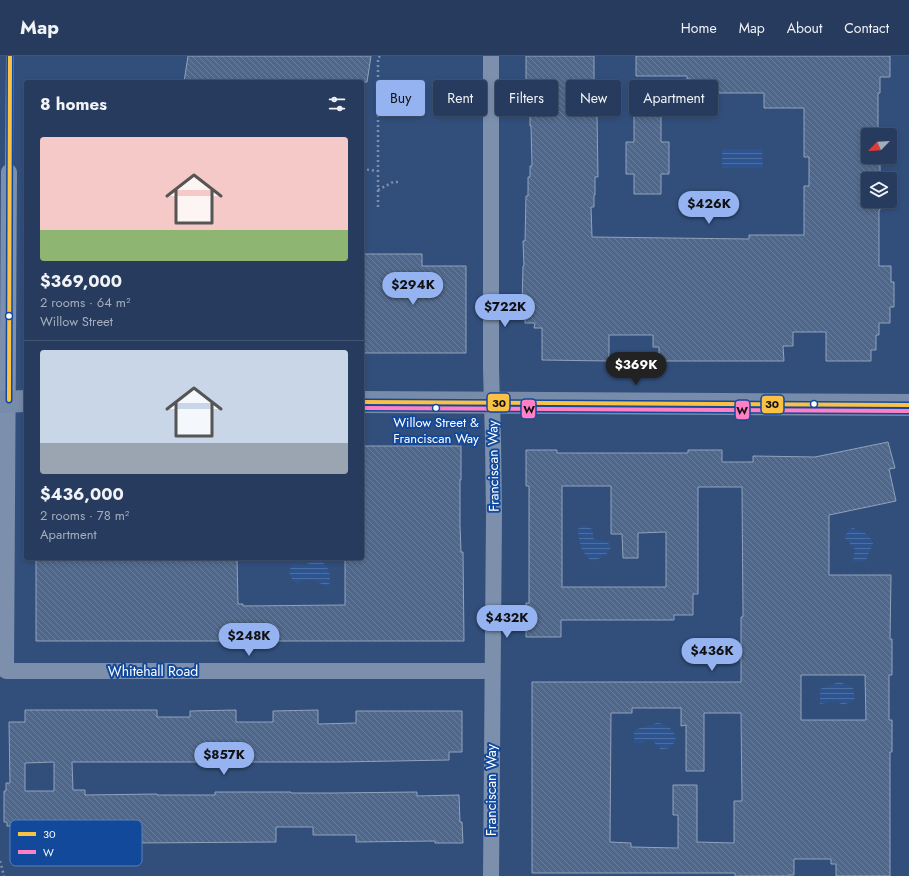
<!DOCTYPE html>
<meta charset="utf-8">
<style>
:root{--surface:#263b5d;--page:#2e4263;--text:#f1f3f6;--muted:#a4adbc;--line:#425572;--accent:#95b2f1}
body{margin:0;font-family:Jost,sans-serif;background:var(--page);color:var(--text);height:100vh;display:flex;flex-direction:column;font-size:15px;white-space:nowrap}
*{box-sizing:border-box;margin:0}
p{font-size:13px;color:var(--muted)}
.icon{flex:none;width:22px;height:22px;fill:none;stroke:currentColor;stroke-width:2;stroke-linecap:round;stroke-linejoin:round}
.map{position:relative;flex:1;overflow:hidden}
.panel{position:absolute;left:24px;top:24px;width:340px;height:480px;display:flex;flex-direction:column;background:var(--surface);border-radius:4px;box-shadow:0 2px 6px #0003,0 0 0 1px var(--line)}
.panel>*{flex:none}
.guide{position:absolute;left:376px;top:24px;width:380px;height:36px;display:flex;gap:8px}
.needle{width:26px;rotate:245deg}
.tools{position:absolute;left:861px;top:72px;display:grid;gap:8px}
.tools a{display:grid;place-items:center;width:36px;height:36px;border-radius:4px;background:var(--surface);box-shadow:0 2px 6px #0003,0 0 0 1px var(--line);font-size:20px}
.price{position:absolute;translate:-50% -34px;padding:0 9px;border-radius:14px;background:var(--accent);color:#111;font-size:13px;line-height:26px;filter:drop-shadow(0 1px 2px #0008)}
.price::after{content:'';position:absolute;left:50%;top:24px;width:12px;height:9px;margin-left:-6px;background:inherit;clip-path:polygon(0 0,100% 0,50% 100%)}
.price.on{background:#222;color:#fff}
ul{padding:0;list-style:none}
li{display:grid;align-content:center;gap:8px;height:212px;padding:0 16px}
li+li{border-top:1px solid var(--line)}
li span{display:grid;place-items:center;height:124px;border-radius:4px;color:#555}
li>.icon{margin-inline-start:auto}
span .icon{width:72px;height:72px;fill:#fffc;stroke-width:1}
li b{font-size:17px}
h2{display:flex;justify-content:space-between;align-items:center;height:48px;padding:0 16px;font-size:17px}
.tag{padding:0 14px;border-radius:4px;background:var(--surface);box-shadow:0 2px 6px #0003,0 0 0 1px var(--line);font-size:14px;line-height:36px}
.tag.on{background:var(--accent);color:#111}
header{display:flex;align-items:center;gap:24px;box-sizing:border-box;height:56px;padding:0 20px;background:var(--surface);border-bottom:1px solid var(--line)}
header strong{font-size:19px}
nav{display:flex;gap:22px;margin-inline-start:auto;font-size:14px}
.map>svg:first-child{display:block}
</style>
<header>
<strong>Map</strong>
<nav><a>Home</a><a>Map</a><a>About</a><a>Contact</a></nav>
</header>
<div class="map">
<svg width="909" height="820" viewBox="0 0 909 820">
<defs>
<pattern id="water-rules" width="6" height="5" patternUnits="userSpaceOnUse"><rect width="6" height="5" fill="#2d548f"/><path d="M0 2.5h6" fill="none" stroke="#4c6ea0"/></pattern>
<pattern id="building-back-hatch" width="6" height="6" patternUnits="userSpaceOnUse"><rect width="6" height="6" fill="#4f678a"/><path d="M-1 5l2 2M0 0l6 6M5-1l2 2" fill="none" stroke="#697e9c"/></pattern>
</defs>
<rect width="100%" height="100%" fill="#324f7c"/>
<!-- water -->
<g fill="url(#water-rules)">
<path d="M722 93H762L763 112H722Z"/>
<path d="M584 469 592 473 594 483C601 485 608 484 611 491 608 499 600 503 592 505 582 499 578 484 578 473Z"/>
<path d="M853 472C863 476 869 477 873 487L866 504 863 506 853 505 855 493 844 481 850 473Z"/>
<path d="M318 504C328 507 332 519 329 529L326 530C313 524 311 521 297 527L293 525 289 516 292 509 296 508 304 510 311 506Z"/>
<path d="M839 626 853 631 855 644 843 649 836 645 820 648V633Z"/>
<path d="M657 667C668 668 675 674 676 685L669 692 661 694 652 684H647L643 687H634V674Z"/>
</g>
<!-- building -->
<g fill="url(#building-back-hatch)" stroke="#91a2bb" fill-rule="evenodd">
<path d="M188 0H371L367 26H184Z"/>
<path d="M526 0H594V41H595V59H597L598 121H595V139H594V151H591L592 181 749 183V179H804V130H809V101H804V52H764V37H691V23H687V20H636V0H890V21H880V37H878V78H886V79H868V101H886V103H880V123H868V145H880V154H879V210H891V226H894V251H890V267H879V279H876V294H871V305H826V276H793V290H783L784 305H659V291H653V279H609V305L542 304V272H534L535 267H525V250H522L523 210H524L523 185H525L526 140H528V121H530V110H532L531 70H530V58H528V40H526Z"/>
<path d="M634 58H661V86H669V118H661V138H634V118H626V86H634Z"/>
<path d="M363 198H422V210H466V297H362Z"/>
<path d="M888 386 895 412 889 413 896 445 829 459V519H891L890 583H892V619H889V664H892V696H890V820H836V808H831V803H794V819H789V820H735V817H532V626H741V561H743L742 431H698V538H693V559H674V564H561V581H526V547H529V430H526V394H557V397H688V394H722V406H753V400L815 401ZM562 430H611V478H622L623 502H638V477L666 476V531H562ZM801 619H865L866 664H801ZM632 652H681V670L686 669V715H704V657H741L742 745H734V787L697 786V729H673V759H678V792L631 791V787L610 786 611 657H632Z"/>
<path d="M362 390H461V424H460V469L461 496H463L464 585H36V502H237L238 548H243V550L345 549V502H362Z"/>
<path d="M25 654H157V661H190V655L236 654V666H273V655L318 654V668L356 667V655H462V696H449V704L340 706H72L73 734H85V739L157 738V739H215V736H291V737H333L417 736V740L459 739 460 766H462L463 787H435V785L356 786V779H313V771H276V786L133 787V785L20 786V770H7V766H4V735H6V727H10L9 666H25ZM54 706V735H25V707Z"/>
</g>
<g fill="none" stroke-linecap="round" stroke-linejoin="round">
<!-- path -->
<g stroke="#7c90ae" stroke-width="2.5" stroke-dasharray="2 3" stroke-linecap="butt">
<path d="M362 113 378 115"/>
<path d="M378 134 393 126H401"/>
<path d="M378 151V2L380 0"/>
<path d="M0 805 4 820"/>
</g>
<!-- lane -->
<path stroke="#7c90ae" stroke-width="8" d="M9 116 10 0"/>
<!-- street -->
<g stroke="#7c90ae" stroke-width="16">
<path d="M9 116 6 615H492"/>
<path d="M491 820 494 459 493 384 491 312V0"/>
</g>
<!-- secondary -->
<g stroke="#778baa" stroke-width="22">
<path d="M0 346 26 345"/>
<path d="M362 346 909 349"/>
</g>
<defs>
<g id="bus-1">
<path d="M9 344 10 0"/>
<path d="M362 346 909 349"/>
</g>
<path id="bus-2" d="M362 352 909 355"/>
</defs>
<!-- bus-1 casing -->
<use href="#bus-1" stroke="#12499b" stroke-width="7"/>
<!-- bus-2 casing -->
<use href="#bus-2" stroke="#12499b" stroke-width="7"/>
<!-- bus-1 -->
<use href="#bus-1" stroke="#fbc046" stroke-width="4"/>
<!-- bus-2 -->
<use href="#bus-2" stroke="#ff80c5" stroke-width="4"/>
</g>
<!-- markers -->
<g fill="#fff" stroke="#12499b" stroke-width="1.5">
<circle cx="9" cy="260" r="3.5"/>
<circle cx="814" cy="348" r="3.5"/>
<circle cx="436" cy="352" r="3.5"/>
</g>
<g text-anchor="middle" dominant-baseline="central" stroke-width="4" stroke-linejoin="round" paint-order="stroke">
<!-- bus labels -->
<g font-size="13" fill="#fff" stroke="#12499b">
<text x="436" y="366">Willow Street &amp;<tspan x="436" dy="16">Franciscan Way</tspan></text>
</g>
<!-- street labels -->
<g font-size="14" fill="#fff" stroke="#12499b">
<text transform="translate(493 410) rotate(-91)">Franciscan Way</text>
<text x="153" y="615">Whitehall Road</text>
<text transform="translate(491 734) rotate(-90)">Franciscan Way</text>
</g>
</g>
<!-- legend -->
<rect x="10" y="764" width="132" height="46" rx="6" fill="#12499b" stroke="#5980b9" stroke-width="1"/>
<rect x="18" y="776" width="18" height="4" fill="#fbc046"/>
<rect x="18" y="794" width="18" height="4" fill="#ff80c5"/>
<g font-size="11" fill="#fff">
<text x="43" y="782">30</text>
<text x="43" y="800">W</text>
</g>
<g stroke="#12499b" stroke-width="1.5">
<rect x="487" y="337" width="23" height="19" rx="4" fill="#fbc046"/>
<rect x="761" y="339" width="23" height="19" rx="4" fill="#fbc046"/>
<rect x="521" y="343" width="15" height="20" rx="4" fill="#ff80c5"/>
<rect x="735" y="344" width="15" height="20" rx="4" fill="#ff80c5"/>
</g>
<g font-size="11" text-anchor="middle" font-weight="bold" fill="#111">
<text x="499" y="351">30</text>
<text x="772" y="352">30</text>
<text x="529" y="357">W</text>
<text x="742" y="358">W</text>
</g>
</svg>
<div class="tools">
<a><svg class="needle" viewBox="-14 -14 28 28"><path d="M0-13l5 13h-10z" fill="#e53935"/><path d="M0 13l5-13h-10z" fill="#a4adbc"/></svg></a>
<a><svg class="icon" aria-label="layers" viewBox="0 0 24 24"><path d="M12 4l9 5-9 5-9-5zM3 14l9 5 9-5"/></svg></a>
</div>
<b class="price" style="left:709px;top:169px">$426K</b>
<b class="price" style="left:413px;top:250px">$294K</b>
<b class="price" style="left:505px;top:272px">$722K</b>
<b class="price on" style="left:636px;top:330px">$369K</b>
<b class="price" style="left:507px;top:583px">$432K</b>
<b class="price" style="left:249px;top:601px">$248K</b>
<b class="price" style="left:712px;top:616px">$436K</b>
<b class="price" style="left:224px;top:720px">$857K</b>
<div class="guide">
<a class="tag on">Buy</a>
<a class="tag">Rent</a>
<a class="tag">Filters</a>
<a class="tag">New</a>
<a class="tag">Apartment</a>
</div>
<section class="panel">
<h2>8 homes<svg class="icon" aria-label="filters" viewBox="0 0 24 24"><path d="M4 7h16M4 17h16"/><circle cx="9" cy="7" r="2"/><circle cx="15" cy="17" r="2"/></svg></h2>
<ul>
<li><span style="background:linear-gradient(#f6c9c9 75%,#8fb573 0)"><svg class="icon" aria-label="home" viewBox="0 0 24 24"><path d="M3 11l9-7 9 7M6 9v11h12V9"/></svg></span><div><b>$369,000</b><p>2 rooms · 64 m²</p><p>Willow Street</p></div></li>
<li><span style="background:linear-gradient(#c9d6e8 75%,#9aa5b1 0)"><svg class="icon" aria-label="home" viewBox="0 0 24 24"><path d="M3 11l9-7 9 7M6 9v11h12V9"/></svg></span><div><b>$436,000</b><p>2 rooms · 78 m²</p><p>Apartment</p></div></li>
</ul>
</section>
</div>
